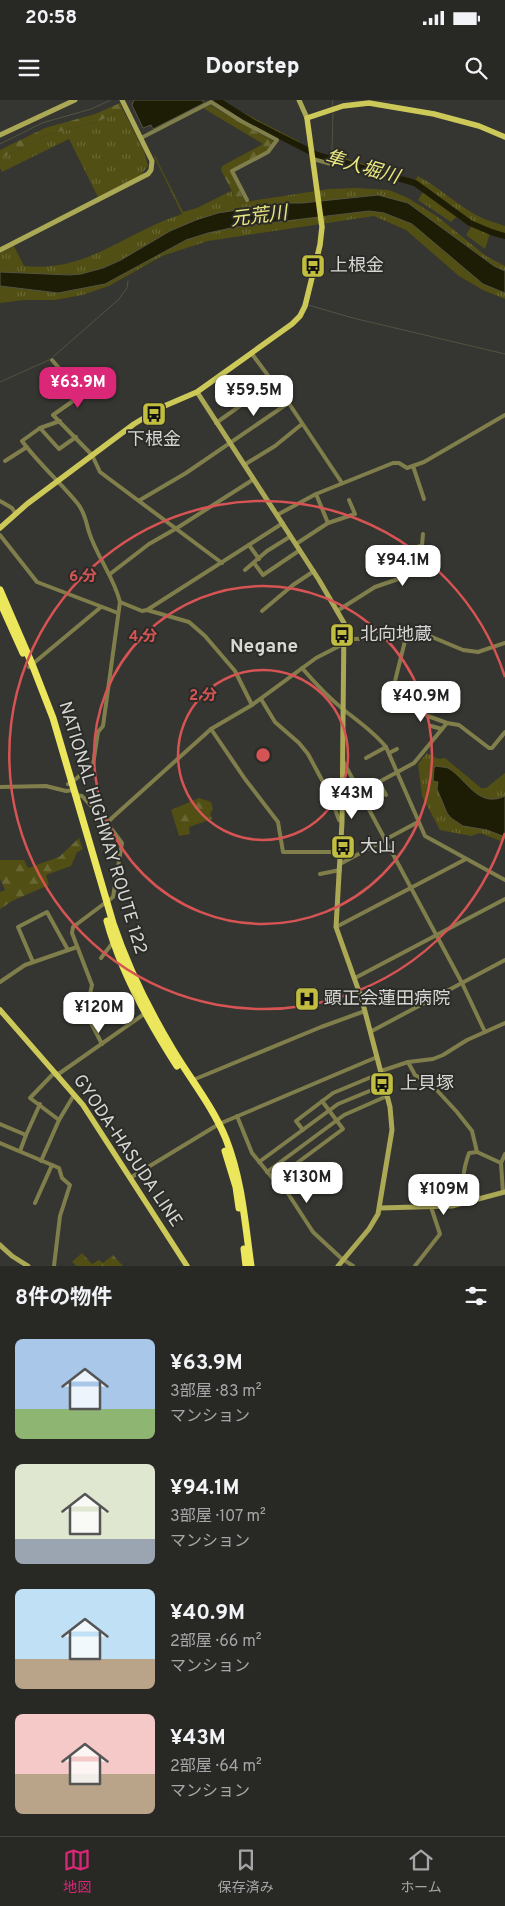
<!DOCTYPE html>
<html lang="ja">
<meta charset="utf-8">
<style>
:root{--surface:#282825;--page:#30302d;--text:#f1f3f6;--muted:#a5a6a7;--line:#444442;--accent:#db2777}
body{margin:0;font-family:Overpass,"Noto Sans JP",sans-serif;background:var(--page);color:var(--text);height:100vh;display:flex;flex-direction:column;font-size:19px;white-space:nowrap}
*{box-sizing:border-box;margin:0}
p{font-size:16px;color:var(--muted)}
.icon{flex:none;width:28px;height:28px;fill:none;stroke:currentColor;stroke-width:2;stroke-linecap:round;stroke-linejoin:round}
.map{position:relative;height:1166px;overflow:hidden}
.details{display:flex;flex-direction:column;background:var(--surface);flex:1}
.details>*{flex:none}
.price{position:absolute;translate:-50% -42px;padding:0 11px;border-radius:10px;background:#fff;color:#222;font-size:16px;line-height:32px;filter:drop-shadow(0 1px 2px #0008)}
.price::after{content:'';position:absolute;left:50%;top:30px;width:15px;height:11px;margin-left:-8px;background:inherit;clip-path:polygon(0 0,100% 0,50% 100%)}
.price.selected{background:var(--accent);color:#fff}
ul{padding:0;list-style:none}
li{display:flex;align-items:center;gap:15px;height:125px;padding:0 15px}
li span{display:grid;place-items:center;flex:none;width:140px;height:100px;border-radius:8px;color:#555}
li>.icon{margin-inline-start:auto}
span .icon{width:60px;height:60px;fill:#fffc;stroke-width:1}
li b{font-size:21px}
h2{display:flex;justify-content:space-between;align-items:center;height:60px;padding:0 15px;font-size:21px}
.status{display:flex;justify-content:space-between;align-items:center;height:35px;padding:0 25px;background:var(--surface);direction:ltr}
.status svg{height:14px;fill:currentColor}
header{display:flex;justify-content:space-between;align-items:center;height:65px;padding:0 15px;background:var(--surface);font-size:22px;font-weight:800}
.dock{display:flex;justify-content:space-around;align-items:center;height:70px;border-top:1px solid var(--line);background:var(--surface);font-size:14px;color:var(--muted)}
.dock a{display:grid;justify-items:center;gap:2px}
.dock .selected{color:var(--accent)}
.map>svg:first-child{display:block}
</style>
<div class="status"><b>20:58</b><svg viewBox="0 0 49 12"><path d="M0 12V9h3v3zM5 12V6h3v6zM10 12V3h3v9zM15 12V0h3v12zM26 1h20v11H26zM47 4h2v5h-2z"/></svg></div>
<header><svg class="icon" aria-label="menu" viewBox="0 0 24 24"><path d="M4 6h16M4 12h16M4 18h16"/></svg>Doorstep<svg class="icon" aria-label="search" viewBox="0 0 24 24"><circle cx="10" cy="10" r="6"/><path d="M15 15l6 6"/></svg></header>
<div class="map">
<svg width="505" height="1166" viewBox="0 0 505 1166">
<defs>
<pattern id="grass-tufts" width="24" height="20" patternUnits="userSpaceOnUse" patternTransform="scale(1.25)"><rect width="24" height="20" fill="#514f13"/><path d="M3 7l-1-3M5 7V3M7 7l1-3M15 17l-1-3M17 17v-4M19 17l1-3" fill="none" stroke="#696834"/></pattern>
<pattern id="forest-firs" width="22" height="20" patternUnits="userSpaceOnUse" patternTransform="scale(1.25)"><rect width="22" height="20" fill="#514f13"/><path d="M5 1l3.5 6h-7zM16 11l3.5 6h-7z" fill="#696834"/></pattern>
</defs>
<rect width="100%" height="100%" fill="#353531"/>
<!-- grass -->
<g fill="url(#grass-tufts)">
<path d="M219 0 300 42 299 44 244 16Z"/>
<path d="M123 10 144 51 148 66 141 75 98 97 69 39 2 72 0 68V59L47 35 97 22Z"/>
<path d="M332 54 415 80 418 76C437 86 453 101 471 112 482 119 493 122 505 126V134L471 121 426 87 414 81 333 56Z"/>
<path d="M154 56H155L183 112 197 108 231 91 238 103 329 89 356 88 389 90 408 98 438 117 486 156 505 166V171L494 166 408 103 378 95 302 103H283L218 113 196 120 170 131 121 160 103 168 81 174 38 175 0 172V153L14 146 24 166C87 173 125 132 182 114Z"/>
<path d="M423 92C444 108 465 123 490 133L485 149 466 135 471 127 456 117 451 122 418 100Z"/>
<path d="M369 111 384 113 412 124 483 184 505 193V199L483 190 459 176 406 130 374 116 208 141 162 156 109 186 82 195 55 200H24L0 203V186L57 193 105 184 186 140 208 133 236 127Z"/>
<path d="M427 653 438 659 445 658 481 688H486L505 673V739L501 741 480 733 471 736 440 730 422 696 418 664Z"/>
</g>
<!-- forest -->
<g fill="url(#forest-firs)">
<path d="M120 3 123 10 97 22 47 35 0 59V50L45 28 95 14Z"/>
<path d="M210 5 275 42 268 50 230 70 245 102 238 103 221 70 222 66 263 44 203 8Z"/>
<path d="M199 698 211 702 213 709 210 714 212 719 189 727 190 734 179 736 171 710Z"/>
<path d="M79 738 83 749 77 752 71 766 46 775 49 785 12 801 0 809V792L5 790 0 779V760H24L28 768 59 757Z"/>
<path d="M82 1153 92 1164 99 1160 103 1163 113 1155 123 1166H77L72 1162Z"/>
</g>
<!-- water -->
<g fill="#1d1c05" stroke="#545443">
<path d="M134 0H202L204 3 153 29 151 25 143 28 132 5Z"/>
<path d="M378 95 408 103 494 166 505 171V193L483 184 412 124 384 113 369 111 236 127 208 133 186 140 105 184 58 193 0 186V172L70 175 81 174 103 168 121 160 170 131 196 120 218 113 283 103H302Z"/>
<path d="M436 666C440 667 445 667 448 668 467 679 478 709 505 696V737L487 730 463 726 451 718 447 713 437 689 438 682 433 681 434 668Z"/>
</g>
<g fill="none" stroke-linecap="round" stroke-linejoin="round">
<!-- stream -->
<g stroke="#545443" stroke-width="1">
<path d="M332 7 333 0"/>
<path d="M0 44 42 23 91 9 111 0"/>
<path d="M332 52 333 13"/>
<path d="M330 58 331 54"/>
<path d="M308 205 353 218 505 254"/>
<path d="M53 257 119 199 127 188 128 181"/>
<path d="M0 282 49 260"/>
</g>
<!-- river -->
<path stroke="#1d1c05" stroke-width="6" d="M217 0 254 23 317 55 415 83 470 123 491 132 505 136"/>
<!-- street -->
<g stroke="#807f4c" stroke-width="4">
<path d="M141 38 211 2 241 21 277 40 268 52 232 71 247 100"/>
<path d="M313 59 331 64"/>
<path d="M252 254 290 305 342 383"/>
<path d="M52 260 72 283 67 291 73 301 53 315 92 355 100 372 222 463"/>
<path d="M216 323 272 283"/>
<path d="M40 328 60 321"/>
<path d="M76 337 59 349 40 328 22 341C39 364 60 382 78 404 85 413 86 422 89 432 97 457 114 477 120 502L142 511 147 510 189 522 205 536 235 571 252 605"/>
<path d="M5 361 27 347"/>
<path d="M244 365 275 346 302 324"/>
<path d="M413 366 424 399"/>
<path d="M316 394 328 423 355 414 349 400"/>
<path d="M140 400 186 373 287 304"/>
<path d="M0 401 12 408 16 414"/>
<path d="M277 415 316 394 393 363H399L407 368 424 362 505 315"/>
<path d="M0 435 37 482 118 513"/>
<path d="M296 444 328 423"/>
<path d="M249 445 259 459"/>
<path d="M254 463 263 475 300 450"/>
<path d="M245 470 267 451 291 436"/>
<path d="M110 474 149 444 177 428 254 379"/>
<path d="M147 510 283 423"/>
<path d="M262 511 293 485 314 471"/>
<path d="M337 511 375 487 407 476 412 469 409 457V450L422 445 423 434"/>
<path d="M344 523 353 539"/>
<path d="M406 537 392 593 428 616 447 623 459 625 489 648H492L505 632"/>
<path d="M29 567 101 507"/>
<path d="M302 568C315 583 329 598 344 610 359 622 374 632 386 647L425 736 505 780"/>
<path d="M261 599 275 622 299 643 308 654 330 695 339 720 342 722"/>
<path d="M431 626 442 629"/>
<path d="M211 629 245 679 278 722 283 752H341"/>
<path d="M389 653 397 649"/>
<path d="M366 658 386 647"/>
<path d="M343 661 462 883 485 932"/>
<path d="M379 682 386 695"/>
<path d="M68 684 72 682 93 665 98 632 103 626 120 502"/>
<path d="M0 687 46 686 66 691 74 690"/>
<path d="M76 695 82 696 107 723"/>
<path d="M342 702 414 663 447 623"/>
<path d="M340 764 418 722"/>
<path d="M320 774 340 770"/>
<path d="M336 827 466 759"/>
<path d="M101 858 114 841"/>
<path d="M33 862 18 827 47 812 68 850"/>
<path d="M355 878 505 799"/>
<path d="M0 882 25 865 77 847"/>
<path d="M370 932 505 860"/>
<path d="M102 944 91 923 87 908 92 885 72 833 73 827 113 797 122 743 107 723 113 717 211 629 252 605 316 558 353 539 432 537 463 550 478 552 505 543"/>
<path d="M408 962 415 975 433 986 457 1012 472 1031 477 1052 501 1063 503 1093"/>
<path d="M381 971 408 962 433 959 443 955 467 940 505 923"/>
<path d="M193 980 321 927 365 911"/>
<path d="M237 1016 252 1053 274 1080 287 1092 313 1132 341 1158 353 1166"/>
<path d="M59 1020 30 998 52 975 60 973 147 912"/>
<path d="M0 1024 26 1035 40 1004"/>
<path d="M303 1030 296 1021 333 993 381 973"/>
<path d="M0 1043 52 1065 35 1103"/>
<path d="M20 1051 26 1035"/>
<path d="M41 1061 59 1020 74 995"/>
<path d="M259 1062 338 1004 384 985"/>
<path d="M501 1063 505 1054"/>
<path d="M52 1065 59 1068 62 1078 70 1085 60 1116 54 1166"/>
<path d="M267 1072 344 1015 387 996"/>
<path d="M130 1078 219 1024 377 957"/>
<path d="M274 1080 343 1029 322 1001"/>
<path d="M467 1103C462 1082 462 1073 469 1053L477 1052"/>
<path d="M415 1166 440 1134 431 1107"/>
</g>
<!-- secondary -->
<g stroke="#aba955" stroke-width="5">
<path d="M299 0 307 18"/>
<path d="M0 35 75 0"/>
<path d="M0 150 148 74 151 70 152 61 122 0"/>
<path d="M197 292 319 480 344 523 342 722 336 827 362 900 390 1007 392 1030 378 1114 369 1129 338 1166"/>
<path d="M380 1108 452 1106 505 1092"/>
<path d="M0 1145 12 1156 28 1166"/>
</g>
<!-- primary -->
<g stroke="#ccc959" stroke-width="5.5">
<path d="M0 428 27 404 134 324 162 307 197 292 292 224 300 216 305 206 320 145 322 127 307 18 343 6 369 3 434 14 479 26 505 37"/>
<path d="M0 910 83 1005 187 1166"/>
</g>
<!-- highway -->
<g stroke="#ebe65b" stroke-width="7">
<path d="M0 490 32 564 53 618 113 823C128 868 149 910 173 950 191 980 213 1007 226 1039 242 1080 245 1123 251 1166"/>
<path d="M0 502 23 553"/>
<path d="M107 821C121 872 148 921 177 966"/>
<path d="M225 1051 236 1087 239 1108"/>
<path d="M244 1149 246 1166"/>
</g>
</g>
<!-- distance rings -->
<g fill="none" stroke="#d65453" stroke-width="2.5">
<circle cx="263" cy="655" r="85"/>
<circle cx="263" cy="655" r="169"/>
<path d="M505 733A254 254 0 1 1 505 577"/>
</g>
<!-- icons -->
<defs>
<symbol id="bus-square" viewBox="-11 -11 22 22"><rect x="-9" y="-9" width="18" height="18" rx="4" fill="#c1bd3f" stroke="#2b2b28"/><path d="M-5-6H5V4H4V6H2V4H-2V6H-4V4H-5ZM-3.5-4V0h7V-4ZM-3.5 1.2v1.5H-2V1.2ZM2 1.2v1.5H3.5V1.2Z" fill="#111"/></symbol>
<symbol id="hospital-square" viewBox="-11 -11 22 22"><rect x="-9" y="-9" width="18" height="18" rx="4" fill="#c1bd3f" stroke="#2b2b28"/><path d="M-5-5h3v3.5h4V-5h3V5h-3V1.5h-4V5h-3Z" fill="#111"/></symbol>
</defs>
<g fill-rule="evenodd">
<use href="#bus-square" x="299" y="152" width="28" height="28"/>
<use href="#bus-square" x="140" y="300" width="28" height="28"/>
<use href="#bus-square" x="328" y="521" width="28" height="28"/>
<use href="#bus-square" x="329" y="733" width="28" height="28"/>
<use href="#hospital-square" x="293" y="885" width="28" height="28"/>
<use href="#bus-square" x="368" y="970" width="28" height="28"/>
</g>
<g text-anchor="middle" dominant-baseline="central" stroke-width="4" stroke-linejoin="round" paint-order="stroke">
<!-- poi labels -->
<g font-size="18" fill="#d6d6d4" stroke="#2b2b28" text-anchor="start">
<text x="330" y="166">上根金</text>
<text x="154" y="340" text-anchor="middle">下根金</text>
<text x="360" y="535">北向地蔵</text>
<text x="360" y="747">大山</text>
<text x="324" y="899">顕正会蓮田病院</text>
<text x="400" y="984">上貝塚</text>
</g>
<!-- street labels -->
<g font-size="18" fill="#d6d6d4" stroke="#2b2b28">
<text transform="translate(102 728) rotate(73)">NATIONAL HIGHWAY ROUTE 122</text>
<text transform="translate(127 1051) rotate(56)">GYODA-HASUDA LINE</text>
</g>
<!-- water labels -->
<g font-size="19" font-style="italic" fill="#ebe87f" stroke="#2b2b28">
<text transform="translate(362 68) rotate(16)">隼人堀川</text>
<text transform="translate(259 117) rotate(-7)">元荒川</text>
</g>
<!-- neighbourhood labels -->
<g font-size="19" font-weight="bold" fill="#d6d6d4" stroke="#2b2b28">
<text x="264" y="547">Negane</text>
</g>
</g>
<circle cx="263" cy="655" r="8" fill="#d65453" stroke="#2b2b28" stroke-width="2.5"/>
<g font-size="15" text-anchor="middle" font-weight="bold" fill="#d65453" stroke="#2b2b28" stroke-width="4" stroke-linejoin="round" paint-order="stroke">
<text x="83" y="481">6 分</text>
<text x="143" y="541">4 分</text>
<text x="203" y="600">2 分</text>
</g>
</svg>
<b class="price selected" style="left:78px;top:309px">¥63.9M</b>
<b class="price" style="left:254px;top:317px">¥59.5M</b>
<b class="price" style="left:403px;top:487px">¥94.1M</b>
<b class="price" style="left:421px;top:623px">¥40.9M</b>
<b class="price" style="left:352px;top:720px">¥43M</b>
<b class="price" style="left:99px;top:934px">¥120M</b>
<b class="price" style="left:307px;top:1104px">¥130M</b>
<b class="price" style="left:444px;top:1116px">¥109M</b>
</div>
<section class="details">
<h2>8件の物件<svg class="icon" aria-label="filters" viewBox="0 0 24 24"><path d="M4 7h16M4 17h16"/><circle cx="9" cy="7" r="2"/><circle cx="15" cy="17" r="2"/></svg></h2>
<ul>
<li><span style="background:linear-gradient(#a9c7e8 70%,#8fb573 0)"><svg class="icon" aria-label="home" viewBox="0 0 24 24"><path d="M3 11l9-7 9 7M6 9v11h12V9"/></svg></span><div><b>¥63.9M</b><p>3部屋 · 83 m²</p><p>マンション</p></div></li>
<li><span style="background:linear-gradient(#dfe7d0 75%,#9aa5b1 0)"><svg class="icon" aria-label="home" viewBox="0 0 24 24"><path d="M3 11l9-7 9 7M6 9v11h12V9"/></svg></span><div><b>¥94.1M</b><p>3部屋 · 107 m²</p><p>マンション</p></div></li>
<li><span style="background:linear-gradient(#bfe0f5 70%,#b9a48a 0)"><svg class="icon" aria-label="home" viewBox="0 0 24 24"><path d="M3 11l9-7 9 7M6 9v11h12V9"/></svg></span><div><b>¥40.9M</b><p>2部屋 · 66 m²</p><p>マンション</p></div></li>
<li><span style="background:linear-gradient(#f6c9c9 60%,#b9a48a 0)"><svg class="icon" aria-label="home" viewBox="0 0 24 24"><path d="M3 11l9-7 9 7M6 9v11h12V9"/></svg></span><div><b>¥43M</b><p>2部屋 · 64 m²</p><p>マンション</p></div></li>
</ul>
</section>
<nav class="dock">
<a class="selected"><svg class="icon" aria-label="map" viewBox="0 0 24 24"><path d="M3 6l6-2 6 2 6-2v14l-6 2-6-2-6 2zM9 4v14M15 6v14"/></svg>地図</a>
<a><svg class="icon" aria-label="saved" viewBox="0 0 24 24"><path d="M7 4h10v16l-5-4-5 4z"/></svg>保存済み</a>
<a><svg class="icon" aria-label="home" viewBox="0 0 24 24"><path d="M3 11l9-7 9 7M6 9v11h12V9"/></svg>ホーム</a>
</nav>
